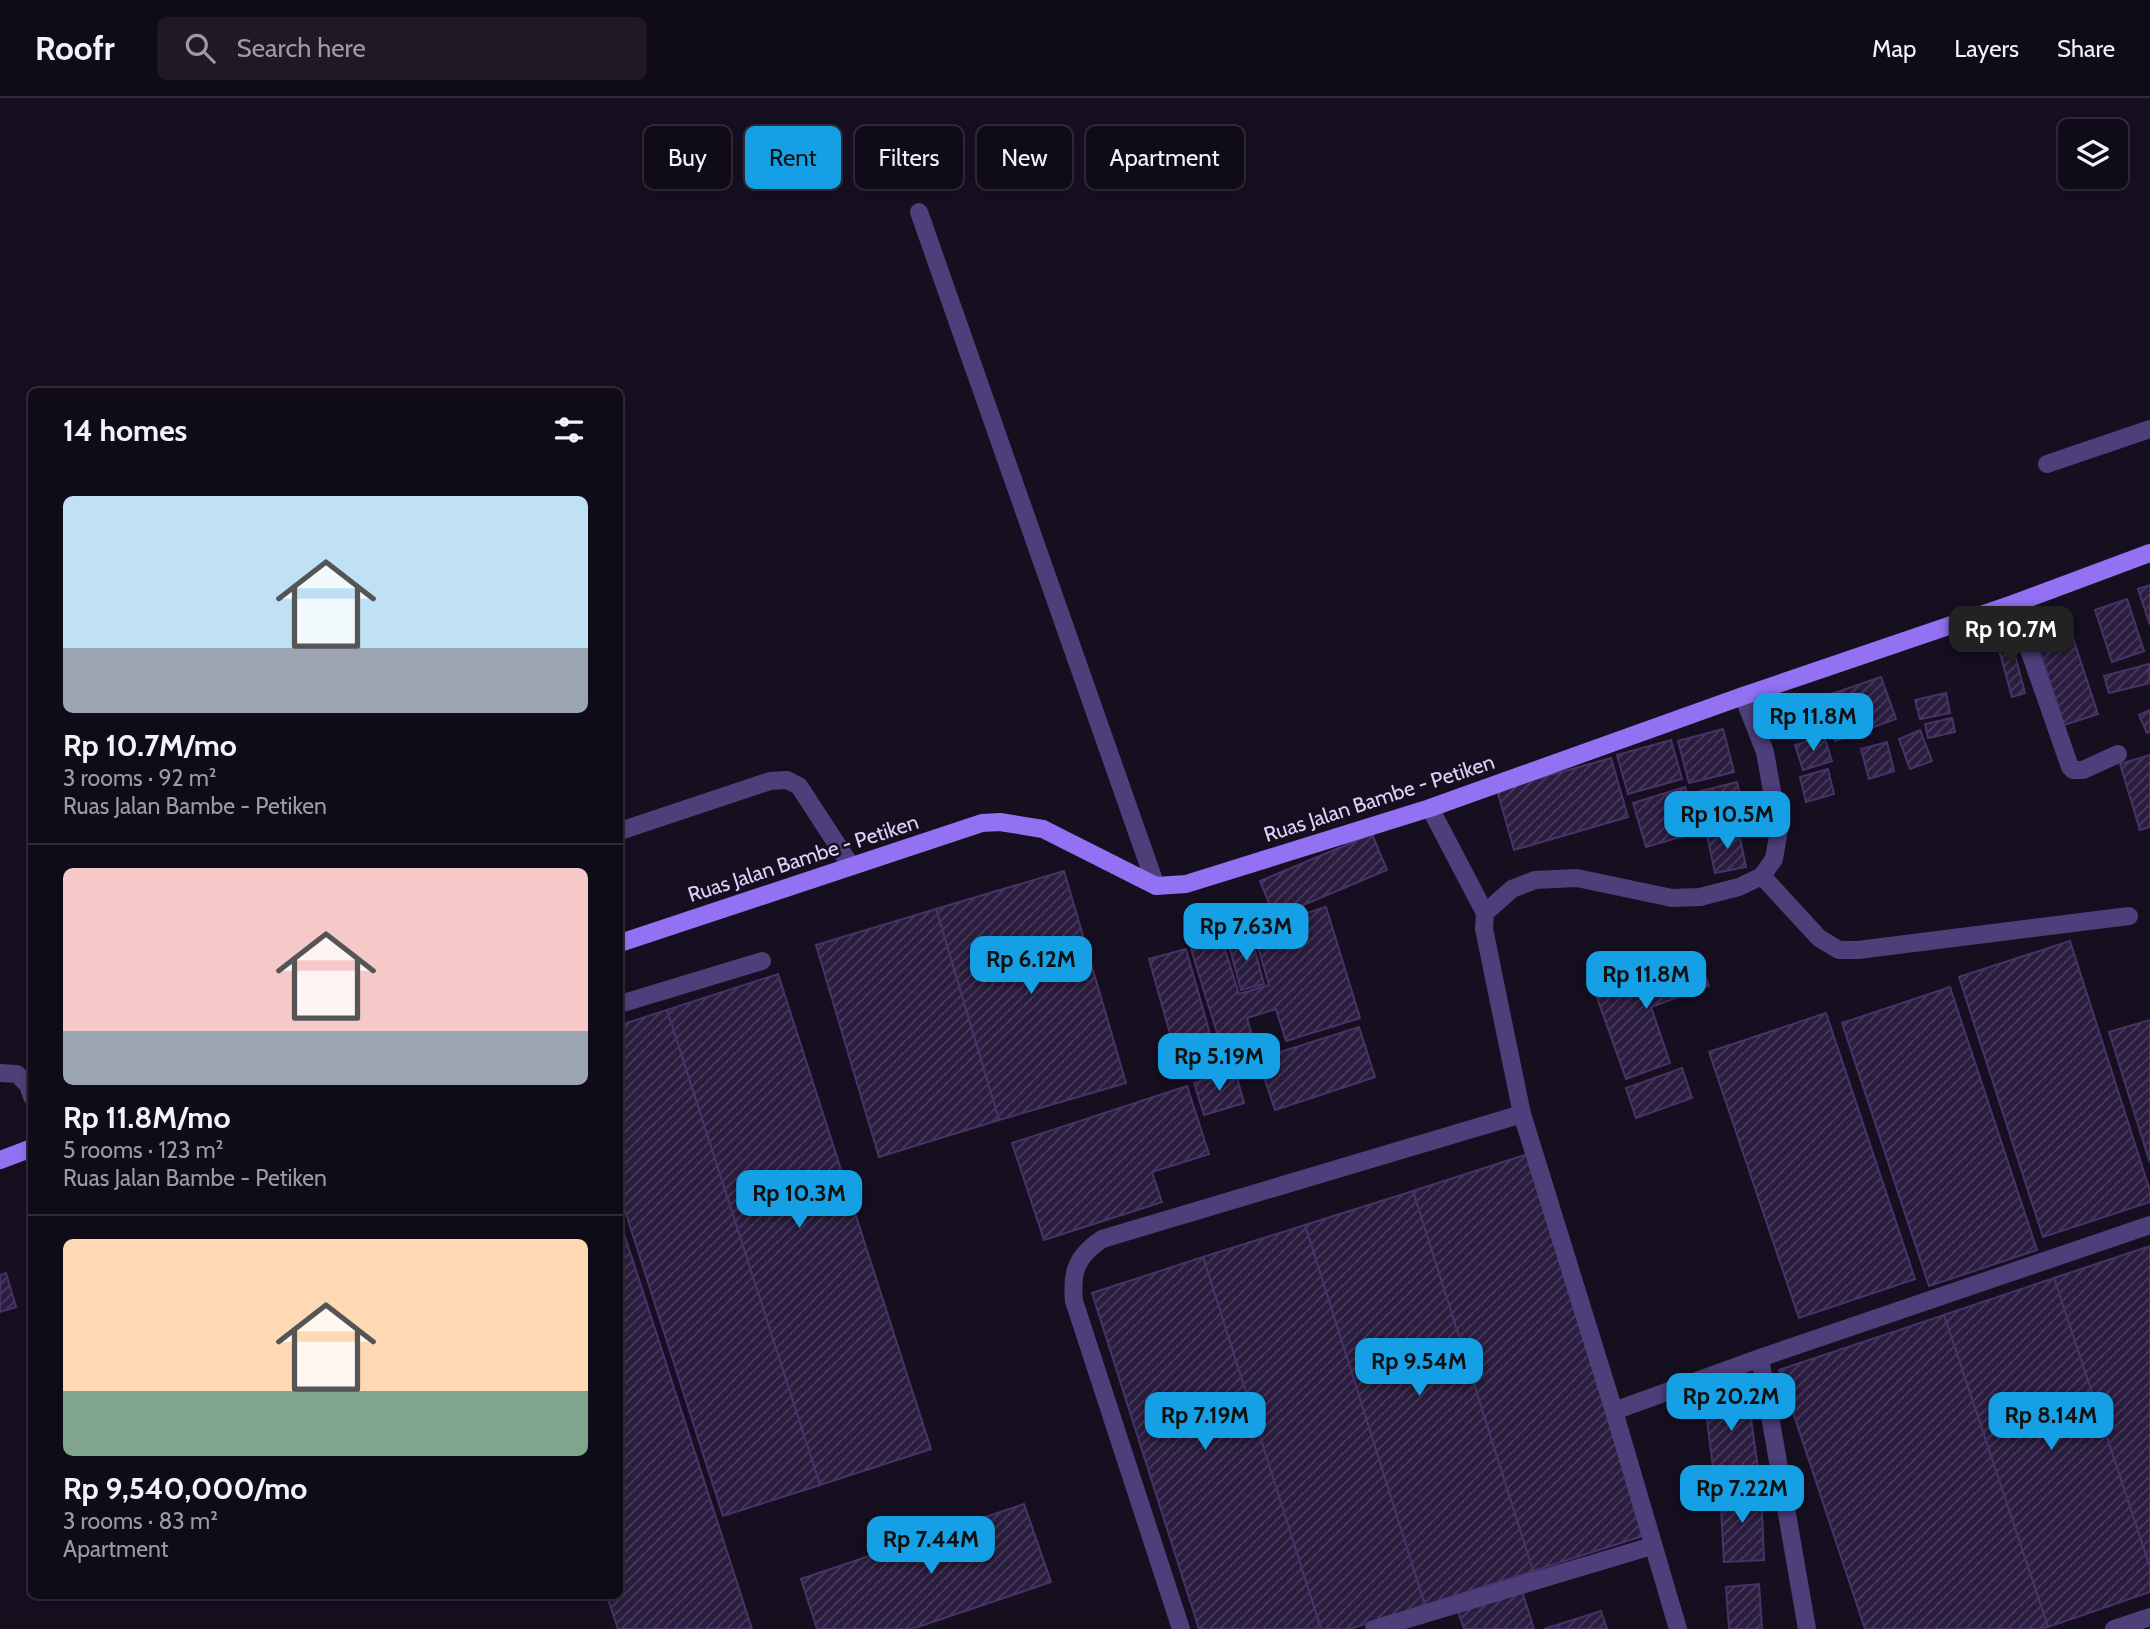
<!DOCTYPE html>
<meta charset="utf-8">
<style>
:root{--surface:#100b18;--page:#1e1925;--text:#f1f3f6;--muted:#9c9ba2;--line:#302b37;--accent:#159fe4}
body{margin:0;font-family:Cabin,sans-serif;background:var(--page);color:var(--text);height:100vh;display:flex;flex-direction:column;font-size:26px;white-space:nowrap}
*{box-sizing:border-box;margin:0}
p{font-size:23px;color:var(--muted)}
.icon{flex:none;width:38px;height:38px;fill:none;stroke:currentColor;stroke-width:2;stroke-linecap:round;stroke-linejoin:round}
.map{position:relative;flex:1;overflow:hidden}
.details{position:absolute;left:28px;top:290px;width:595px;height:1211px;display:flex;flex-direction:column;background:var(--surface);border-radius:10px;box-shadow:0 4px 10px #0003,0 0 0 2px var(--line)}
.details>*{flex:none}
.top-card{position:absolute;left:644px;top:28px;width:665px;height:63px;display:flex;gap:14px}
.controls{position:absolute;left:2058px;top:21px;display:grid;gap:14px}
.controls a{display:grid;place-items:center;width:70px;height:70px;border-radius:10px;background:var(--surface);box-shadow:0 4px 10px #0003,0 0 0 2px var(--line);font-size:35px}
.price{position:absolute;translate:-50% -60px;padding:0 16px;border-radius:14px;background:var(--accent);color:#111;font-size:23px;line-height:46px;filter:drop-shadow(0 2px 4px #0008)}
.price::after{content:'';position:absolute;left:50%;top:42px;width:21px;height:16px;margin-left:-10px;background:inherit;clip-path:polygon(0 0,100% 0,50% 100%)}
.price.selected{background:#222;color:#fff}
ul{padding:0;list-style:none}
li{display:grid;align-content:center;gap:14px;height:371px;padding:0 35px}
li+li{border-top:2px solid var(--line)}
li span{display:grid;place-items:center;height:217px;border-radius:10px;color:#555}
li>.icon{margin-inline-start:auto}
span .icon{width:126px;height:126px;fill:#fffc;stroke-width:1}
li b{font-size:30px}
h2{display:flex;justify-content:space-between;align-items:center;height:84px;padding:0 35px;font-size:30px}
.pill{padding:0 24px;border-radius:10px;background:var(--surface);box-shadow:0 4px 10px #0003,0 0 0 2px var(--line);font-size:24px;line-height:63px}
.pill.selected{background:var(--accent);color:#111}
header{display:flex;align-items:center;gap:42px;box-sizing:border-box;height:98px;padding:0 35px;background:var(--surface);border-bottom:2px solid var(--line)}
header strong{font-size:33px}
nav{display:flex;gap:38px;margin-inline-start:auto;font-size:24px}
.search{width:490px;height:63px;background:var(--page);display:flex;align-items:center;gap:18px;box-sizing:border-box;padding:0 24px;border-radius:10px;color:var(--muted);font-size:26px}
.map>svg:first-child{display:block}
</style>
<header>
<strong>Roofr</strong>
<div class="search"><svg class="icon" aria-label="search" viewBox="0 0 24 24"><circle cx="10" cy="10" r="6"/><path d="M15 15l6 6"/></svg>Search here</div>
<nav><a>Map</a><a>Layers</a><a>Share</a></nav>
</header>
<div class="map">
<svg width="2150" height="1531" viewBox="0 0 2150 1531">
<defs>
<pattern id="building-hatch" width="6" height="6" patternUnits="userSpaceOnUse" patternTransform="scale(1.75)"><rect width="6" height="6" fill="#2b1d3f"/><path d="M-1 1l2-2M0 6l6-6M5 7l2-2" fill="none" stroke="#493d5c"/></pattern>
</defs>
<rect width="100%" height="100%" fill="#160f20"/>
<!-- building -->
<g fill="url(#building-hatch)" stroke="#493169" stroke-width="2">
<path d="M2150 487V527L2138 491Z"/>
<path d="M2127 501 2144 553 2112 564 2095 512Z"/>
<path d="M2066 519 2098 616 2064 627 2032 530Z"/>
<path d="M2010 538 2025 595 2012 599 1996 541Z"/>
<path d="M2149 566 2150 585 2109 595 2104 578Z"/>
<path d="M1881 579 1896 621 1835 643 1819 600Z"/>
<path d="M1946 595 1950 615 1920 621 1915 602Z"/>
<path d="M2150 612V634L2147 635 2139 617Z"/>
<path d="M1952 620 1955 634 1928 640 1925 626Z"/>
<path d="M1723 631 1734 674 1689 685 1678 643Z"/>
<path d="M1920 632 1932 663 1910 671 1899 641Z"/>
<path d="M1824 638 1832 663 1803 672 1795 647Z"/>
<path d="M1671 642 1682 681 1628 696 1617 657Z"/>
<path d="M1887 644 1894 673 1869 681 1861 651Z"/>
<path d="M2150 657V729L2140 732 2120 666Z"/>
<path d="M1611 660 1628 719 1514 752 1497 692Z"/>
<path d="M1828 671 1834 696 1806 704 1800 679Z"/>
<path d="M1737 684 1745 719 1701 729 1693 695Z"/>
<path d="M1685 689 1698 734 1646 749 1633 705Z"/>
<path d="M1738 730 1746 769 1715 775 1707 737Z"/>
<path d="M1372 736 1387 772 1275 819 1260 783Z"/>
<path d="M1064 773 1126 985 999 1022 936 811Z"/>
<path d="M1326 809 1360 920 1286 943 1276 911 1247 920 1257 954 1226 964 1191 851 1222 842 1239 896 1269 887 1253 832Z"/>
<path d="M936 811 999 1022 879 1059 816 847Z"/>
<path d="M1251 838 1264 886 1241 892 1228 844Z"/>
<path d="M2070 843 2150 1093V1104L2043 1139 1959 879Z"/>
<path d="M1186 851 1219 968 1182 978 1149 861Z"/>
<path d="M1697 855 1709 888 1651 909 1670 965 1626 981 1594 891Z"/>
<path d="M778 876 931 1351 820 1387 667 912Z"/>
<path d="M1950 889 2037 1152 1929 1188 1842 925Z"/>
<path d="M667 912 820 1387 723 1418 620 1097V927Z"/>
<path d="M1826 915 1915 1181 1799 1220 1709 954Z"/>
<path d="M2150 922V1065L2109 934Z"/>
<path d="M1359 929 1375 979 1275 1012 1258 961Z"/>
<path d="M1682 970 1692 1000 1636 1020 1626 990Z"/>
<path d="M1235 972 1244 1005 1204 1017 1194 985Z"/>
<path d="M1187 988 1209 1056 1152 1074 1162 1104 1044 1142 1012 1045Z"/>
<path d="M1528 1056 1649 1436 1533 1473 1413 1093Z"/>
<path d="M1413 1093 1533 1473 1425 1507 1305 1127Z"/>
<path d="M620 1123 752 1531H618L607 1498H620Z"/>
<path d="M1305 1127 1425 1507 1350 1531H1321L1203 1159Z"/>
<path d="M2150 1148V1469L2054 1180Z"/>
<path d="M1203 1159 1321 1531H1199L1092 1195Z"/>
<path d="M6 1175 16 1209 0 1214V1177Z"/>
<path d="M2054 1180 2150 1469V1494L2048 1529 1944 1217Z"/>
<path d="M1944 1217 2048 1529 2040 1531H1865L1779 1272Z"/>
<path d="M1747 1292 1758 1371 1714 1377 1704 1299Z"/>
<path d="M1761 1391 1764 1462 1724 1464 1720 1393Z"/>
<path d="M1024 1406 1051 1484 912 1531H817L801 1481Z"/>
<path d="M1759 1486 1762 1531H1729L1726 1489Z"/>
<path d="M1521 1490 1534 1531H1464L1457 1510Z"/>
<path d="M1601 1513 1607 1531H1544Z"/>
</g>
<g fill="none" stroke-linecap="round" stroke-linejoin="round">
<!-- lane -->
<g stroke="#4e3e7a" stroke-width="18">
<path d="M919 114 1156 788"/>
<path d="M2047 366 2150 331"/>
<path d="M1430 710 1485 815"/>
<path d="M620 733 770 683 787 682 799 688 851 768"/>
<path d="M1762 778 1819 840 1839 852H1858L2129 818"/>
<path d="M620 906 762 863"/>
<path d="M0 975 17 976 28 987 32 999"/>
<path d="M1760 1260 1807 1531"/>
<path d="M1614 1313 1760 1260 2150 1127"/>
<path d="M1181 1531 1074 1203C1071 1173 1077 1158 1102 1141L1522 1016"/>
<path d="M1374 1531 1652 1448"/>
<path d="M1678 1531 1614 1313 1522 1016 1484 831 1485 815 1512 791 1535 782 1577 780 1672 800 1700 799 1739 789 1762 778 1774 761 1779 732 1765 654 1743 598"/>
<path d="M2114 1531 2150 1519"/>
</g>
<!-- street -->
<path stroke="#4e3e7a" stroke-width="18" d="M2013 506 2070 669 2073 672H2083L2118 656"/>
<!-- secondary -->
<g stroke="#9271f2" stroke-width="18">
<path d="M620 845 982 725 1000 724 1043 731 1156 788 1186 786 1430 710 1743 598 2013 506 2150 455"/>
<path d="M0 1062 32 1050"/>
</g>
</g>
<g text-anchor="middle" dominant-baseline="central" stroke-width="5" stroke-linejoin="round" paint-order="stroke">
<!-- street labels -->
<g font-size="21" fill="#e0d1fb" stroke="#160f20">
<text transform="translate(1379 700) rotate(-18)">Ruas Jalan Bambe - Petiken</text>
<text transform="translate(803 760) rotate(-18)">Ruas Jalan Bambe - Petiken</text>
</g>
</g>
</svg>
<div class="controls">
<a><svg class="icon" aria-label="layers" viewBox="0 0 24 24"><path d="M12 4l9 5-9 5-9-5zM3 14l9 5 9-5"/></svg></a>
</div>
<b class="price selected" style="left:2011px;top:568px">Rp 10.7M</b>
<b class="price" style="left:1813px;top:655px">Rp 11.8M</b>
<b class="price" style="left:1727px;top:753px">Rp 10.5M</b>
<b class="price" style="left:1246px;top:865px">Rp 7.63M</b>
<b class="price" style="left:1031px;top:898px">Rp 6.12M</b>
<b class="price" style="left:1646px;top:913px">Rp 11.8M</b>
<b class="price" style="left:1219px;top:995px">Rp 5.19M</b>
<b class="price" style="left:799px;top:1132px">Rp 10.3M</b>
<b class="price" style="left:1419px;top:1300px">Rp 9.54M</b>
<b class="price" style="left:1731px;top:1335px">Rp 20.2M</b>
<b class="price" style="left:1205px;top:1354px">Rp 7.19M</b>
<b class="price" style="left:2051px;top:1354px">Rp 8.14M</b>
<b class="price" style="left:1742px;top:1427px">Rp 7.22M</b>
<b class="price" style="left:931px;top:1478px">Rp 7.44M</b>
<div class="top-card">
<a class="pill">Buy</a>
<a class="pill selected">Rent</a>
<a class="pill">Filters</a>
<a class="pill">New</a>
<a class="pill">Apartment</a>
</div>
<section class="details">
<h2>14 homes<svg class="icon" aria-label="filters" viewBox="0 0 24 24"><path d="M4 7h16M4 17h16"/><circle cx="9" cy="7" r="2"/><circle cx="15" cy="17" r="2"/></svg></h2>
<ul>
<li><span style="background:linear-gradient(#bfe0f5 70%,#9aa5b1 0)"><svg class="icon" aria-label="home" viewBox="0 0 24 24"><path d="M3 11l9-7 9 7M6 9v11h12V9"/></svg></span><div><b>Rp 10.7M/mo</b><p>3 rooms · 92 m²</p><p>Ruas Jalan Bambe - Petiken</p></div></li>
<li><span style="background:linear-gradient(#f6c9c9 75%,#9aa5b1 0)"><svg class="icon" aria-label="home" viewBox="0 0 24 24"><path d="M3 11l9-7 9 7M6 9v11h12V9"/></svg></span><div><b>Rp 11.8M/mo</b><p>5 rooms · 123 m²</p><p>Ruas Jalan Bambe - Petiken</p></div></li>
<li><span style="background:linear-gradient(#ffd9b3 70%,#7fa58c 0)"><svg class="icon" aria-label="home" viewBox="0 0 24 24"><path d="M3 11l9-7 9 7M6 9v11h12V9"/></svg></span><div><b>Rp 9,540,000/mo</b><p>3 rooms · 83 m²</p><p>Apartment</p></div></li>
</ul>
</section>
</div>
